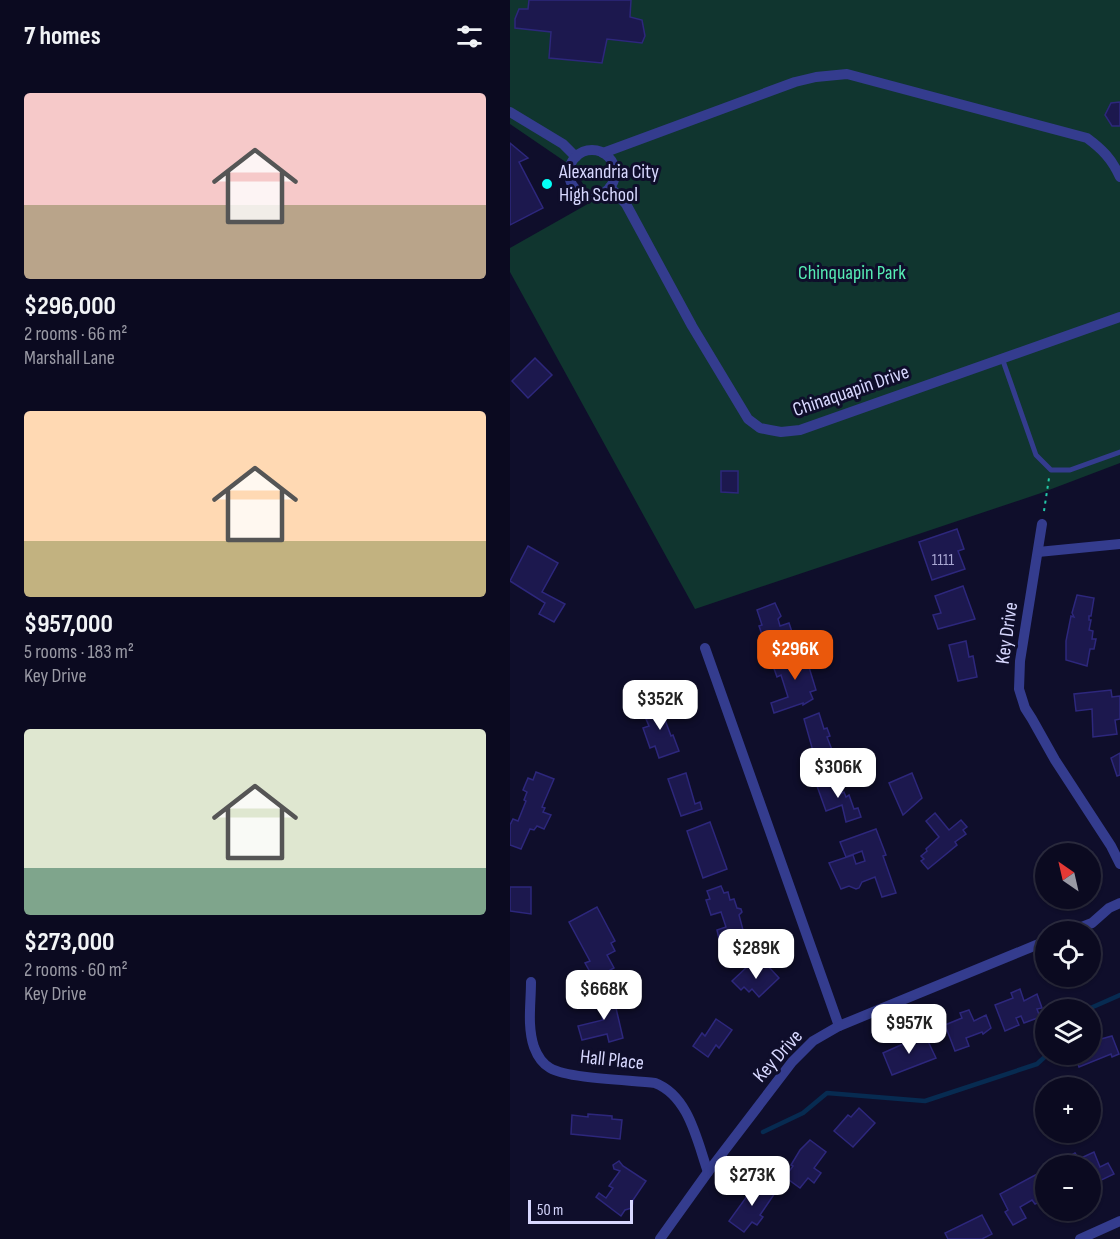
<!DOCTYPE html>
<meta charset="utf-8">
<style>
:root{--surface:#0b0a20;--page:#141329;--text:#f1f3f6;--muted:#9a9aa5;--line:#2b2b3e;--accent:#ea580c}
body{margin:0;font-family:"Sofia Sans Condensed",sans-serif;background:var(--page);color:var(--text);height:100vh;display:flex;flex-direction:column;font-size:22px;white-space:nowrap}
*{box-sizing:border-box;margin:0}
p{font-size:20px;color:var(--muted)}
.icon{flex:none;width:33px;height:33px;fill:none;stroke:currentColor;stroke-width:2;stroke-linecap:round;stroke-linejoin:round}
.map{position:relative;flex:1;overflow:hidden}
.side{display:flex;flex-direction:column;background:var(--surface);width:510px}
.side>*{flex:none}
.needle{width:39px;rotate:326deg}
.tools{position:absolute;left:525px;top:843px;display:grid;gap:12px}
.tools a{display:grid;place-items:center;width:66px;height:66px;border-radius:50%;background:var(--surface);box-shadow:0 2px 4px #0004,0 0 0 2px var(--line);font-size:30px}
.scale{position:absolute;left:18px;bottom:15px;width:105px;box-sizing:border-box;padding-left:6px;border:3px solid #d8d8ff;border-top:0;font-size:16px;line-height:21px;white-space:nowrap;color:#d8d8ff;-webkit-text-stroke:4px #0f0e2b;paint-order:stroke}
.price{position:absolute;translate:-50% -51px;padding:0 14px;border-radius:12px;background:#fff;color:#222;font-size:20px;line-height:39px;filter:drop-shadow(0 2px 3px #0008)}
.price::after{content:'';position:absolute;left:50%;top:36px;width:18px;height:14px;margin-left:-9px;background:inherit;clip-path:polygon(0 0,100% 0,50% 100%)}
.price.selected{background:var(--accent);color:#fff}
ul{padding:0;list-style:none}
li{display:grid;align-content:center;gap:12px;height:318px;padding:0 24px}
li span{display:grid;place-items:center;height:186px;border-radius:6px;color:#555}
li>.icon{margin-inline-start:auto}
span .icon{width:108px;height:108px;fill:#fffc;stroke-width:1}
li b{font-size:26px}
h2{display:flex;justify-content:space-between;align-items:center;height:72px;padding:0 24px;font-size:26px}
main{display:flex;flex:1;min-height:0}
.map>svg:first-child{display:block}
</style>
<main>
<section class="side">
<h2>7 homes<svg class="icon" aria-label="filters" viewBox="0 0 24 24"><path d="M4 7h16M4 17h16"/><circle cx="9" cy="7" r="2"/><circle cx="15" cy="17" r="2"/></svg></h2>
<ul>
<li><span style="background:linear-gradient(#f6c9c9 60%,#b9a48a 0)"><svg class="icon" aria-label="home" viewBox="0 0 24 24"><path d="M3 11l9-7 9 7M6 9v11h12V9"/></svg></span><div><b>$296,000</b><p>2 rooms · 66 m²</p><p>Marshall Lane</p></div></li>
<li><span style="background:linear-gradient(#ffd9b3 70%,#c2b280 0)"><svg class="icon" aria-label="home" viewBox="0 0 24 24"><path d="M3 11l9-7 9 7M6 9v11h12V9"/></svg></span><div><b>$957,000</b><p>5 rooms · 183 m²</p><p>Key Drive</p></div></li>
<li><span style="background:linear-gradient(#dfe7d0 75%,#7fa58c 0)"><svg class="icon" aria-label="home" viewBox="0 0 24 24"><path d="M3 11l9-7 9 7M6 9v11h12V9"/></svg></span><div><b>$273,000</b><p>2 rooms · 60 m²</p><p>Key Drive</p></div></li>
</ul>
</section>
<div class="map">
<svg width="610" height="1239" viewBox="0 0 610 1239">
<rect width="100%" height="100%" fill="#0f0e2b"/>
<!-- green -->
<path fill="#10352f" d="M0 0H610V463L531 493 185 609 0 272V248L83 201 63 167 0 124Z"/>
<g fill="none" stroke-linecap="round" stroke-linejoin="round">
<!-- stream -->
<g stroke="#072b51" stroke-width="4.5">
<path d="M576 1010 610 995"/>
<path d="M253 1132 293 1113 317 1093 415 1101 527 1064 538 1054"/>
</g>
</g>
<!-- building -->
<g fill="#1c184e" stroke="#2d277c" stroke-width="1.5">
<path d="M19 0H121L120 17 132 20 135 36 132 43 97 39 92 63 39 58 41 32 5 28V19L9 9H18Z"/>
<path d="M610 102V126H602L595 115 601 103Z"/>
<path d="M0 143 18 158 9 162 33 208 0 225Z"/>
<path d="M25 358 42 375 18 398 2 381Z"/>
<path d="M211 471H228V493L211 492Z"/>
<path d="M447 529 454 549 448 551 455 569 422 580 409 542Z"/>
<path d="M18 546 48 563 32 592 55 604 44 622 29 614 35 603 0 581Z"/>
<path d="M453 586 465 619 428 629 423 615 431 613 425 596Z"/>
<path d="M567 595 584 598 581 616H579V620H581L579 630 583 631 582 639H586L584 649H580L577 666 556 660V641L561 616 564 617 562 613Z"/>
<path d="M265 603 271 616 268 619 270 626 279 623 283 635 256 646 249 626 252 625 247 610Z"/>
<path d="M456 641 459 657 463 656 467 677 448 681 439 645Z"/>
<path d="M298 651 302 662 298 664 306 690 300 692 303 699 293 705V703L264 713 261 703 278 697 271 675 267 677 262 663Z"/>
<path d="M601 690 602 697 610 696V719L605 720 607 734 583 737 582 709 566 711 564 694Z"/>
<path d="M154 701 159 715 154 717 161 736 163 735 169 751 149 758 145 746 140 748 133 728 139 726 136 719 140 718 136 707Z"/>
<path d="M309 713 314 729 317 728 320 736 317 737 324 755 300 763 297 754 303 751 294 719Z"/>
<path d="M610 753V775L607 776 601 758Z"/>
<path d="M26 772 44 779 32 807 35 808 33 812 41 815 34 829 27 826 24 830 20 829 11 849 0 845V825L3 819 8 821 16 801 14 800 17 792 13 790 18 778 23 780Z"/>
<path d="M176 773 185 804 190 802 192 809 171 816 158 779Z"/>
<path d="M402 773 412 798 393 815 379 783Z"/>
<path d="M328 778 333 790 329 792 330 794 334 792 336 797 339 795 344 809 348 808 351 817 336 822 332 805 316 811 307 786Z"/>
<path d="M425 813 439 830 451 820 457 827 453 830 456 834 445 842 447 845 418 869 411 861 414 859 411 856 417 851 416 849 429 837 416 821Z"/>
<path d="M200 822 217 869 193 878 177 831Z"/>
<path d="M366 829 376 855 373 856 386 893 372 897 365 877 352 882 349 888 346 889 339 886 331 889 319 863 343 855 346 864 355 861 352 851 336 857 330 842Z"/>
<path d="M211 886 214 893 218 892 220 900 224 899 227 908 231 909 232 912 229 915 233 930 209 939 207 930 216 927 211 912 201 915 196 900 200 899 197 891Z"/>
<path d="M0 887H21V914L0 911Z"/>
<path d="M87 907 105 941 101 943 105 951 97 955 104 968 84 979 75 963 80 961 59 922Z"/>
<path d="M256 964 269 978 249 997 242 989 239 992 234 987 231 990 222 981 238 966 245 974Z"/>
<path d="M510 989 514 1001 527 994 532 1008 527 1009 530 1017 514 1023 511 1016 506 1018 509 1025 495 1031 485 1005 503 998 501 993Z"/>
<path d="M102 991 113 1038 99 1042 97 1034 72 1040 68 1026 93 1020 87 994Z"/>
<path d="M459 1010 464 1021 476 1015 481 1028 473 1034 472 1032 456 1038 459 1046 445 1051 435 1025 452 1018 450 1013Z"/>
<path d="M206 1019 222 1030 209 1048 206 1045 198 1057 183 1046 192 1033 195 1036Z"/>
<path d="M415 1035 426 1058 382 1075 373 1053 393 1044 392 1040 400 1037 402 1040Z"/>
<path d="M602 1036 609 1054 602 1057 601 1054 569 1067 565 1056 580 1054V1042Z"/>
<path d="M349 1108 365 1123 343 1147 324 1131 338 1115 341 1117Z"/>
<path d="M78 1114 102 1116V1119L112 1120 110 1139 61 1134 62 1115 78 1117Z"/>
<path d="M300 1140 316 1152 304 1168 311 1173 304 1183 298 1178 290 1188 275 1177 283 1166 281 1165 290 1150Z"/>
<path d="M584 1152 590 1167 598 1163 604 1174 587 1182 588 1184 581 1188 580 1166H559L556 1158 565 1153 569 1159Z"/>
<path d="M109 1161 113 1166 136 1181 123 1200 122 1208 115 1210 111 1216 86 1197 89 1193 96 1198 103 1188 99 1186 110 1171 104 1169 103 1165Z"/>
<path d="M529 1173 536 1185V1199L525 1204 522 1200 510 1207 516 1218 503 1225 495 1212 498 1210 490 1194Z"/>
<path d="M248 1181 265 1193 250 1215 253 1217 247 1225 242 1222 234 1232 219 1221Z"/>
<path d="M472 1215 482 1234 472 1239H438L435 1233Z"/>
</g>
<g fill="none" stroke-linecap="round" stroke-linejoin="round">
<!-- path -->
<path stroke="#23c8a8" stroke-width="2" stroke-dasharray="3 4.5" stroke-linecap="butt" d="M534 511 539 478"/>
<!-- service -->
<path stroke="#343c8e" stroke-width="5" d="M492 358 526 455 541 470H560L610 452"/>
<!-- minor -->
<g stroke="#343c8e" stroke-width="10">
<path d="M0 112 53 144 66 157"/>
<circle cx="82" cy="173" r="23"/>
<path d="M93 153 285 82 306 77 337 74 577 138C592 149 602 159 610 177"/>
<path d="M100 187 116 204 182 326 238 419 250 428 260 430 271 432 290 430 610 317"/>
<path d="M532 524 510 661 509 689 515 708 522 719 545 760 601 846 610 864"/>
<path d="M528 552 610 544"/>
<path d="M195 648 329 1026"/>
<path d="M559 932 582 923 599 908 610 903"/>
<path d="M21 982C21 1003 17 1026 24 1047 27 1055 33 1064 40 1068 59 1079 121 1080 145 1083 179 1096 187 1141 198 1172"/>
<path d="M150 1239 198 1172 282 1062 303 1041 329 1026 536 941"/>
<path d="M570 1239 610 1221"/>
</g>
</g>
<!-- markers -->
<circle fill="#04fff7" stroke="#0f0e2b" stroke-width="2" cx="37" cy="184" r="6"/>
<g text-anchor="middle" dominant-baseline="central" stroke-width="6" stroke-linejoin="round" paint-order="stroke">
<!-- number labels -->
<g font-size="16" fill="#a9a8d3">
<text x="433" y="560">1111</text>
</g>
<!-- poi labels -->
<g font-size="20" fill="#d8d8ff" stroke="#0f0e2b" text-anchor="start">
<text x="49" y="172">Alexandria City<tspan x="49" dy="23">High School</tspan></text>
</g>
<!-- park labels -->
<g font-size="20" fill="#56ecb3" stroke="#0f0e2b">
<text x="342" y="273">Chinquapin Park</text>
</g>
<!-- street labels -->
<g font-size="20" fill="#d8d8ff" stroke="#0f0e2b">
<text transform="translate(341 391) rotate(-19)">Chinaquapin Drive</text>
<text transform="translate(497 633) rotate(-82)">Key Drive</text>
<text transform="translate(268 1056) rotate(-48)">Key Drive</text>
<text transform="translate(102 1060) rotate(6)">Hall Place</text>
</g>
</g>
</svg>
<div class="tools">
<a><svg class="needle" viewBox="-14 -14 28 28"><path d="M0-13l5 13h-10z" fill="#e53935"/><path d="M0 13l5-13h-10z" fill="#9a9aa5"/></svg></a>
<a><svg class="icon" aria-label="locate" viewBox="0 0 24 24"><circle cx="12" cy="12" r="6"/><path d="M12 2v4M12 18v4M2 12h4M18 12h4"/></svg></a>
<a><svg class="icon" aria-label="layers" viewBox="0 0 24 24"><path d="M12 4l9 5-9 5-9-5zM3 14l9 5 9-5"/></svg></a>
<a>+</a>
<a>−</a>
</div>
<div class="scale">50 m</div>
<b class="price selected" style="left:285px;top:681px">$296K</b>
<b class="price" style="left:150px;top:731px">$352K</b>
<b class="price" style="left:328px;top:799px">$306K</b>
<b class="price" style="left:246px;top:980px">$289K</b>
<b class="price" style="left:94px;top:1021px">$668K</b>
<b class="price" style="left:399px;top:1055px">$957K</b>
<b class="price" style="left:242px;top:1207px">$273K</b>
</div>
</main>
